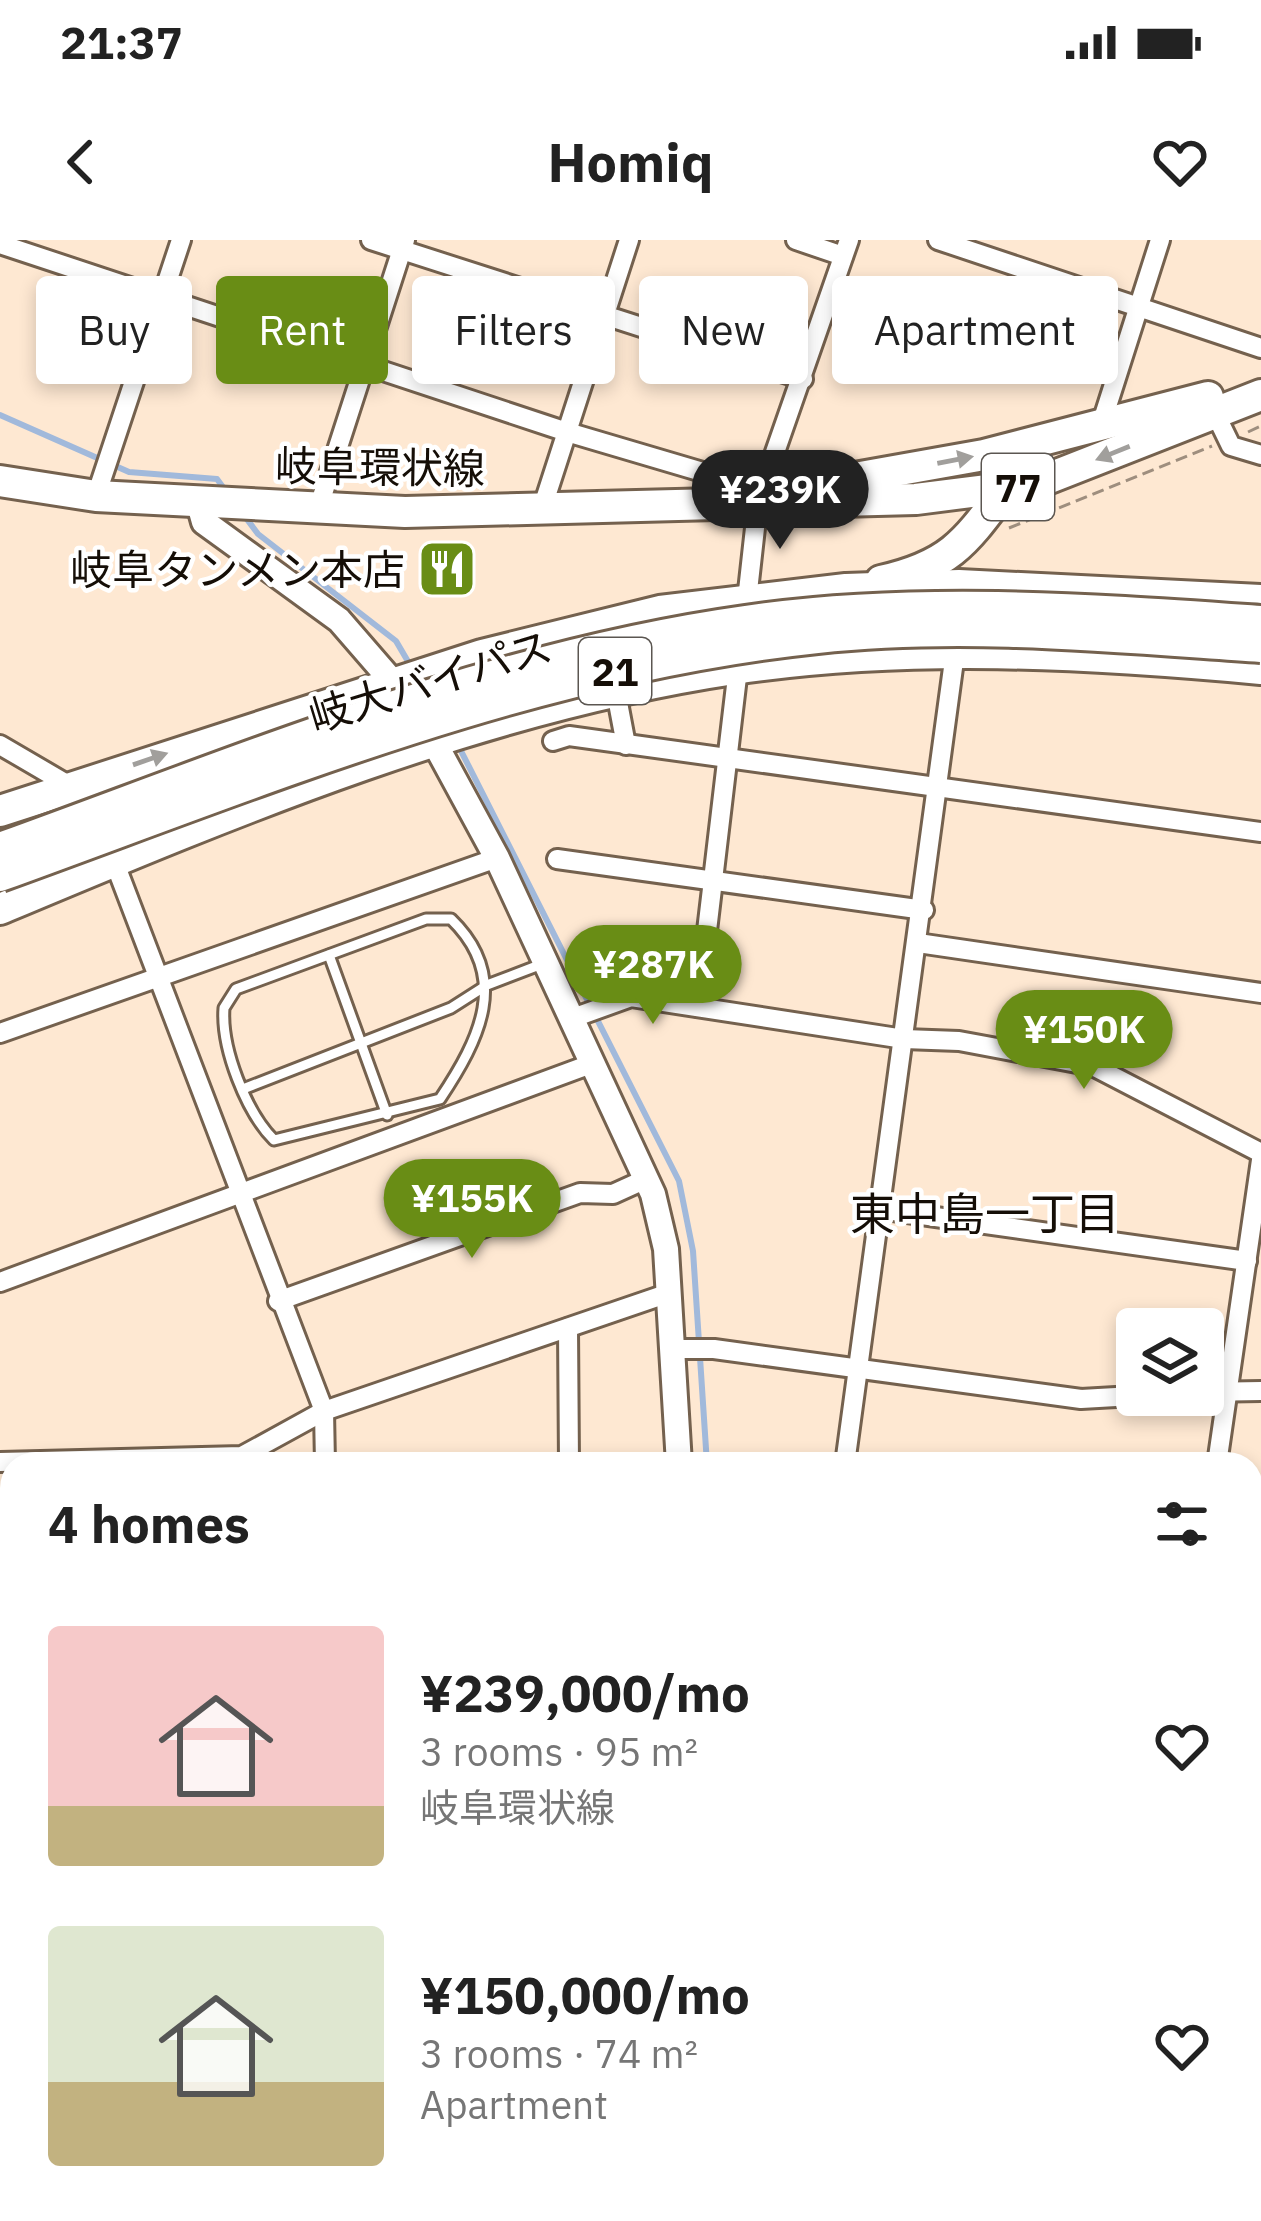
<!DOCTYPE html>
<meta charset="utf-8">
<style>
:root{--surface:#fff;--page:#f6f6f6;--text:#222;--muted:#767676;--accent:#698d15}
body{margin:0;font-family:"IBM Plex Sans","Noto Sans JP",sans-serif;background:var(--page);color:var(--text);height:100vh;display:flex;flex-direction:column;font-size:45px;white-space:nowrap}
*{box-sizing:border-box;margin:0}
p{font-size:39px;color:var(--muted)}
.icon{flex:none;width:66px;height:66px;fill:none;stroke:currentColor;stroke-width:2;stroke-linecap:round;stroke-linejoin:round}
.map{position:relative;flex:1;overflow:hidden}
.details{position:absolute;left:0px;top:1212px;width:1263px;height:771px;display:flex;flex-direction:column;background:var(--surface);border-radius:36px 36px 0 0;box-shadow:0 6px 18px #0003}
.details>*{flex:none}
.hud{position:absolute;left:36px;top:36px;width:1191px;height:108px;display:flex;gap:24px}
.tools{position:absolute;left:1116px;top:1068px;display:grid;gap:24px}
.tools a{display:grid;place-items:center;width:108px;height:108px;border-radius:12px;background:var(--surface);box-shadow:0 6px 18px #0003;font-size:60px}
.price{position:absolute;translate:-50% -102px;padding:0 27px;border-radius:42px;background:var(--accent);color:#fff;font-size:39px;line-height:78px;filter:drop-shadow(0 3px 6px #0008)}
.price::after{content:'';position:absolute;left:50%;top:72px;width:36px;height:27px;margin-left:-18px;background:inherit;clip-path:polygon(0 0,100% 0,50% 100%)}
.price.active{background:#222;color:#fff}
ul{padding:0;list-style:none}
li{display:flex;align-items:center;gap:36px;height:300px;padding:0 48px}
li span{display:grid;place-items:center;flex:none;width:336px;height:240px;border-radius:12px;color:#555}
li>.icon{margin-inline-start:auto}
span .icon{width:144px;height:144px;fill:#fffc;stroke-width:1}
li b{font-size:51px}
h2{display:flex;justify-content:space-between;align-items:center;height:144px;padding:0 48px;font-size:51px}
.chip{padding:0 42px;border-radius:12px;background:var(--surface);box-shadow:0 6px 18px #0003;font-size:42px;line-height:108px}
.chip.active{background:var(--accent);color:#fff}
.status{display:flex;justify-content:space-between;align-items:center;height:84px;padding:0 60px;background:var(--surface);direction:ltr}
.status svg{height:33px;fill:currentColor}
header{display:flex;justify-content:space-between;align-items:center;height:156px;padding:0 48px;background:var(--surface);font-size:54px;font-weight:700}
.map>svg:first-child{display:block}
</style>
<div class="status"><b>21:37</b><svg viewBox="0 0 49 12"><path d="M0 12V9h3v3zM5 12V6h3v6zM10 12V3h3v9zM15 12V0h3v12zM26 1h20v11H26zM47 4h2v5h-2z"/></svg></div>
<header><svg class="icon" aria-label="back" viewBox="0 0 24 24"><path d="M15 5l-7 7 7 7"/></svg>Homiq<svg class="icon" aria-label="heart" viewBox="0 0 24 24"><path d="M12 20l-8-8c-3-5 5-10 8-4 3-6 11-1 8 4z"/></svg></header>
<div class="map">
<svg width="1261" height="1981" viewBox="0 0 1261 1981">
<rect width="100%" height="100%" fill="#fee8d2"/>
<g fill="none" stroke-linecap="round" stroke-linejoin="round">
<!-- stream -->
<g stroke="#a1b9db" stroke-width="6">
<path d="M0 175 129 232 217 239 228 254"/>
<path d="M243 274 258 294 396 401 413 430"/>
<path d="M457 503 679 941 693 1011 707 1224"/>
<path d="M1251 1334 1261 1330"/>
<path d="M1251 1608 1261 1609"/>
</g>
<defs>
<g id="service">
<path d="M426 679H451C511 737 480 799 440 859L274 900C246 872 221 808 224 768L236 749Z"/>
<path d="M329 715 387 875"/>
<path d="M243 849 451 768 487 745 542 724"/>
</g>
<g id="minor">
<path d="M371 0 803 139"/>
<path d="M796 0 843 16"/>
<path d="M938 0 1261 108"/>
<path d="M0 4 567 192 733 241 758 261"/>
<path d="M1214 171 1231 206 1261 215"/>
<path d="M1101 185 1160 0"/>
<path d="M96 256 181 0"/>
<path d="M318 269 405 0"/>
<path d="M541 272 629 0"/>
<path d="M746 369 758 261 849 0"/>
<path d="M616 452 626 505"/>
<path d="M553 501 569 496 1261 592"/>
<path d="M0 505 70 546"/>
<path d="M557 619 924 670"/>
<path d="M114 621 324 1171 325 1224"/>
<path d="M918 703 1261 753"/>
<path d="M698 767 739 420"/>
<path d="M570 779 631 757 904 799 959 801 1093 826 1261 913"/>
<path d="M0 793 497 618"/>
<path d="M879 969 1247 1021"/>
<path d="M0 1042 591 824"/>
<path d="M278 1061 580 953 613 954 646 939"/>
<path d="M568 1088 569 1224"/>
<path d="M671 1109H714L1081 1159 1151 1155"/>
<path d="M1203 1152 1261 1151"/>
<path d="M0 1222 242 1216 324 1171 669 1053"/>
<path d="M845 1224 955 413"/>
<path d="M1217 1224 1261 920"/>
<path d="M1251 1596 1261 1598"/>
<path d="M1251 1621 1261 1623"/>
<path d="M12 1635 6 1640 12 1654"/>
<path d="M0 1854 12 1981"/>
<path d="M1251 1940 1256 1981"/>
<path d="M207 1971 211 1981"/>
<path d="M413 1971 415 1981"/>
<path d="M514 1971 515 1981"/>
<path d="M820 1971 822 1981"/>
<path d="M1014 1971 1015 1981"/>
</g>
<g id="tertiary">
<path d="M199 264 204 282 339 380 404 455"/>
<path d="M427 489 497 618 653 954 666 1009 679 1224"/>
<path d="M1251 1547 1261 1546"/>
<path d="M0 1829 12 1824"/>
<path d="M759 1971 760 1981"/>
</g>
<g id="primary">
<path d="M0 241 96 256 405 272 916 259 1034 244 1261 155"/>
<path d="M810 246 984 215 1208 157"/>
<path d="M881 341C953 325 967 300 1009 244"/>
</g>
<g id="trunk">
<path d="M0 571 482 415 660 371 846 349 959 345 1261 360"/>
<path d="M0 669C236 570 480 467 734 429 909 403 1086 413 1261 429"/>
</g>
</defs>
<!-- service casing -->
<use href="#service" stroke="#74614e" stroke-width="15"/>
<!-- minor casing -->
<use href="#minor" stroke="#74614e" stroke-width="24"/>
<!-- tertiary casing -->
<use href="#tertiary" stroke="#74614e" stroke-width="30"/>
<!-- primary casing -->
<use href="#primary" stroke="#74614e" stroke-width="36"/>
<!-- trunk casing -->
<use href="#trunk" stroke="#74614e" stroke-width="36"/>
<!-- path -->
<g stroke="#9e8e7e" stroke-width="3" stroke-dasharray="12 6" stroke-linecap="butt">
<path d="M1248 192 1261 186"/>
<path d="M1009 288 1212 206"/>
</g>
<!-- service -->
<use href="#service" stroke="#fff" stroke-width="9"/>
<!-- minor -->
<use href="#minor" stroke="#fff" stroke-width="18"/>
<!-- tertiary -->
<use href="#tertiary" stroke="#fff" stroke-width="24"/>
<!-- primary -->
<use href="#primary" stroke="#fff" stroke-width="30"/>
<!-- trunk -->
<use href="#trunk" stroke="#fff" stroke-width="30"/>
<defs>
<g id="trunk-bridge">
<path d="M0 608C243 520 488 417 745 381 916 356 1090 369 1261 381"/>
<path d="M0 636C268 539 531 428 817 398 964 382 1114 397 1261 407"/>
</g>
</defs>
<!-- trunk-bridge casing -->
<use href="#trunk-bridge" stroke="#74614e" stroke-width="36" stroke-linecap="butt"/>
<!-- trunk-bridge -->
<use href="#trunk-bridge" stroke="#fff" stroke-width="30"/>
</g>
<!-- one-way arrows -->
<defs><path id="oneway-solid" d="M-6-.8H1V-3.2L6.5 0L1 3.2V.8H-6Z" transform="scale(3)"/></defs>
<g fill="#a19f9c">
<use href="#oneway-solid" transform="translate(1113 213) rotate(158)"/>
<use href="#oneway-solid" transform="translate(955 220) rotate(-11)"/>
<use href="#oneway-solid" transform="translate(150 519) rotate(-19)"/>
</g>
<!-- icons -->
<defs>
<symbol id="restaurant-square" viewBox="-11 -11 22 22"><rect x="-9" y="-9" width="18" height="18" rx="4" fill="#698d15" stroke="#fff"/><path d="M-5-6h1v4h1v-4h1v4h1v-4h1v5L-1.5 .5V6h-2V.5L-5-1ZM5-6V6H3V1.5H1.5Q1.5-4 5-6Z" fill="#fff"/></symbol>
</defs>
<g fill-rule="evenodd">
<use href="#restaurant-square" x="414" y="296" width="66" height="66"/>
</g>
<g text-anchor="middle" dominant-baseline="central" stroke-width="9" stroke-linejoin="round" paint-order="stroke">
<!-- shield labels -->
<g fill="#fff" stroke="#5b5651" stroke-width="3">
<rect x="982" y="214" width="72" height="66" rx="9"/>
<rect x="579" y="398" width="72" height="66" rx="9"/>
</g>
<g font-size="39" font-weight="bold" fill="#150e07">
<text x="1018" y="247">77</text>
<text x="615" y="431">21</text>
</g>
<!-- street labels -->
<g font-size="42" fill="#150e07" stroke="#fff">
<text transform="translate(380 227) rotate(1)">岐阜環状線</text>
<text transform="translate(430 441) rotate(-17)">岐大バイパス</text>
</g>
<!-- poi labels -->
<g font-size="42" fill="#150e07" stroke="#fff" text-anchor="end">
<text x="405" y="329">岐阜タンメン本店</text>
</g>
<!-- neighbourhood labels -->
<g font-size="45" fill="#150e07" stroke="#fff">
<text x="985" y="973">東中島一丁目</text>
</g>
</g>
</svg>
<div class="tools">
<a><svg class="icon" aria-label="layers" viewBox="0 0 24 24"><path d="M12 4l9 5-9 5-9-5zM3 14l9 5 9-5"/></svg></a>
</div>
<b class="price active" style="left:780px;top:312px">¥239K</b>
<b class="price" style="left:653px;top:787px">¥287K</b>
<b class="price" style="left:1084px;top:852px">¥150K</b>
<b class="price" style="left:472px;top:1021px">¥155K</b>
<div class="hud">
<a class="chip">Buy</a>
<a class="chip active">Rent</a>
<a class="chip">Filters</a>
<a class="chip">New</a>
<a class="chip">Apartment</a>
</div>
<section class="details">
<h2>4 homes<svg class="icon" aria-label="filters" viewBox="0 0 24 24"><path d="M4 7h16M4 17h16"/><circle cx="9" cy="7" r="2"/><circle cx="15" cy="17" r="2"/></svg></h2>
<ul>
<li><span style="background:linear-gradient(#f6c9c9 75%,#c2b280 0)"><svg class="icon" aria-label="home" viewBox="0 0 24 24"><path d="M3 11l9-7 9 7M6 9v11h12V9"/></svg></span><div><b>¥239,000/mo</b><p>3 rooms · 95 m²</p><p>岐阜環状線</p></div><svg class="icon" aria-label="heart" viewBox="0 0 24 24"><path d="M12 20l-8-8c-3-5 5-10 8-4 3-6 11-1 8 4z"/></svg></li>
<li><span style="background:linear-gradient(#dfe7d0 65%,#c2b280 0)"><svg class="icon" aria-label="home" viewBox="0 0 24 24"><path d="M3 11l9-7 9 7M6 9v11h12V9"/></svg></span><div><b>¥150,000/mo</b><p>3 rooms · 74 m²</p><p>Apartment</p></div><svg class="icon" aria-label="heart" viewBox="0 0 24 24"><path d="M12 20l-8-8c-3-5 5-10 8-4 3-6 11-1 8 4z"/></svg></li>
</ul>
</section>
</div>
